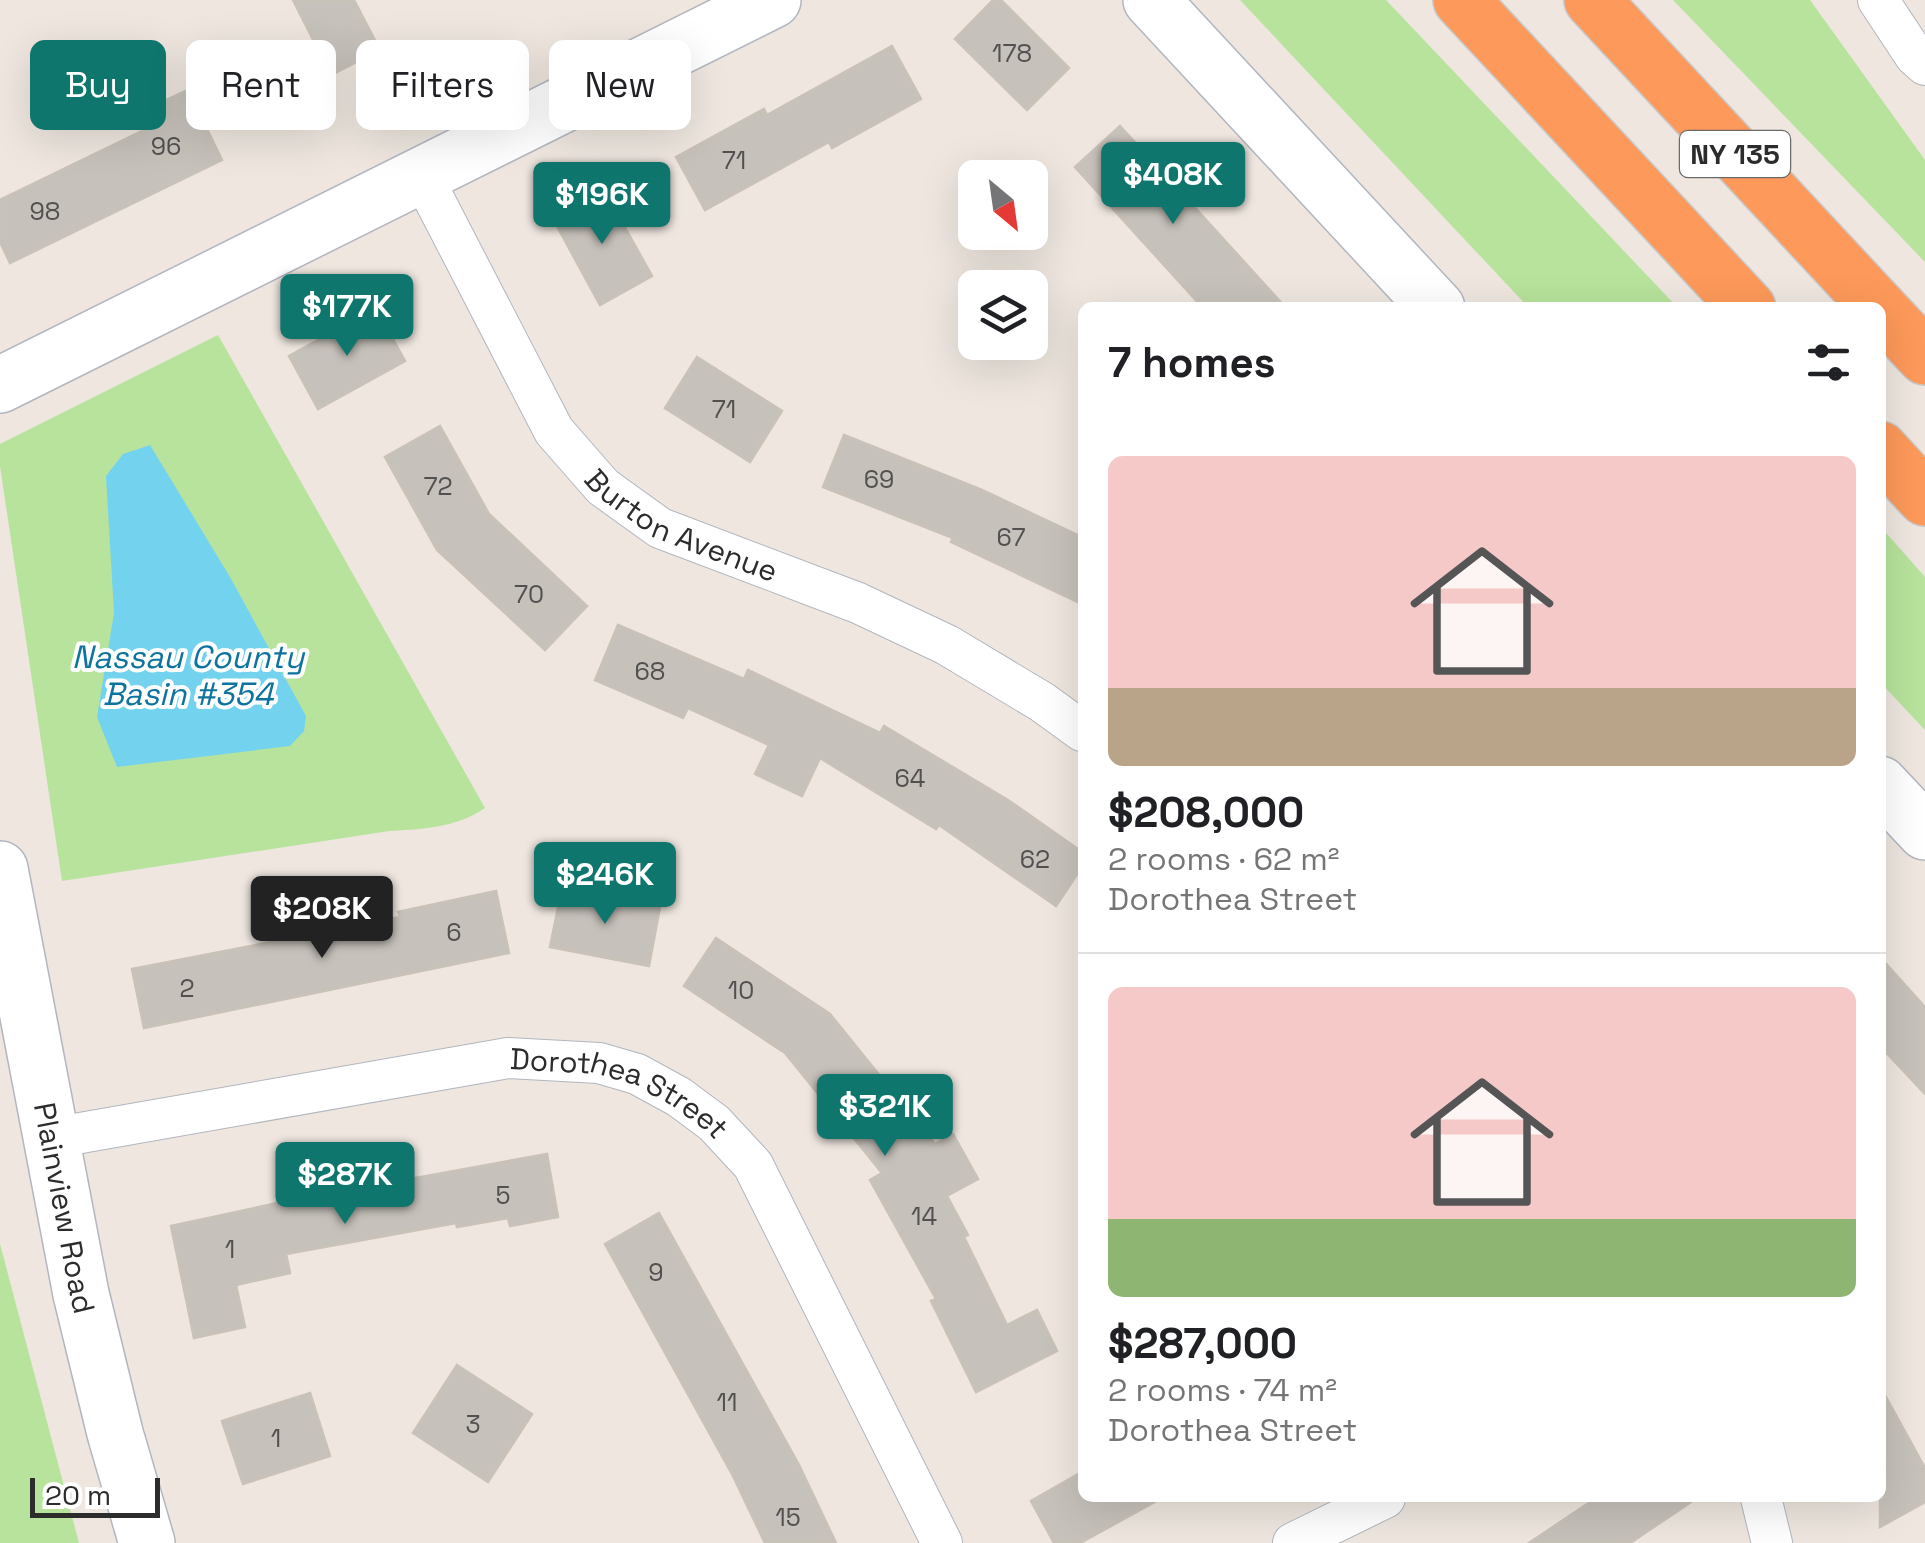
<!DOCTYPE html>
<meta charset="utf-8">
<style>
:root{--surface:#fff;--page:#f2f2f2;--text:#202124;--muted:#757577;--line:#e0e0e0;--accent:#0f766e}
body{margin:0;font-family:"Space Grotesk",sans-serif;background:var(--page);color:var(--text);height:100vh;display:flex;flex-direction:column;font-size:38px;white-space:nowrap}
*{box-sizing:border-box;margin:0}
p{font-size:32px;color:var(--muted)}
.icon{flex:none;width:55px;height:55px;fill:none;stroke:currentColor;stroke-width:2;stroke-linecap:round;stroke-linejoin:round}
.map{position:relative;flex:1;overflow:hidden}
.sheet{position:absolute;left:1078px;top:302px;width:808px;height:1200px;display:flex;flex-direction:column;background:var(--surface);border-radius:15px;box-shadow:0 10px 40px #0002}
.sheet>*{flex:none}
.banner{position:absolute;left:30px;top:40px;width:898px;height:90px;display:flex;gap:20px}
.needle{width:65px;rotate:151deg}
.fabs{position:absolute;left:958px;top:160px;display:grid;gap:20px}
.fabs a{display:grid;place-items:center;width:90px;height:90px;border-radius:15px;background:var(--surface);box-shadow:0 10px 40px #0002;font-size:50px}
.scale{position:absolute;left:30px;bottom:25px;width:130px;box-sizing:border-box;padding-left:10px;border:5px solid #2c2c2c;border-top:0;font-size:28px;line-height:35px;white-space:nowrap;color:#2c2c2c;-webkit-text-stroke:8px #fff;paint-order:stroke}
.price{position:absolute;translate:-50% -85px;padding:0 22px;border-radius:10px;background:var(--accent);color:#fff;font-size:32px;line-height:65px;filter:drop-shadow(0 2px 5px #0008)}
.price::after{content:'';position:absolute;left:50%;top:60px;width:30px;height:22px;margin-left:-15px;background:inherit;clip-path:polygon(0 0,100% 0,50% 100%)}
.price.on{background:#222;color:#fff}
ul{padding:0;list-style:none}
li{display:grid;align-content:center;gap:20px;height:530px;padding:0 30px}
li+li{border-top:2px solid var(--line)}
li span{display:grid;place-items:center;height:310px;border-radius:15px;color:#555}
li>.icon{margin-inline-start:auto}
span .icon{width:180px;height:180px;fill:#fffc;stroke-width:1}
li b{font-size:42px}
h2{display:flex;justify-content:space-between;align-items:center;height:120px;padding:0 30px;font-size:42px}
.pill{padding:0 35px;border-radius:15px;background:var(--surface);box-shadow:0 10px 40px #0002;font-size:35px;line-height:90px}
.pill.on{background:var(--accent);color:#fff}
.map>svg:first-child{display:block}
</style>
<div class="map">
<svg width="1925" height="1543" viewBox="0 0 1925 1543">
<rect width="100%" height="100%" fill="#eee6df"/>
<!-- green -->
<g fill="#b7e39c">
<path d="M1240 0H1386L1677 307H1528Z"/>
<path d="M1673 0H1810L1925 160V262Z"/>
<path d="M218 335 485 808C455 828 424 829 389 831L62 881 0 466V444Z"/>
<path d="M1880 526 1925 577V730L1880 682Z"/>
<path d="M0 1244 79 1543H0Z"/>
</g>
<!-- water -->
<path fill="#73d3ee" d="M150 445 230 577 306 716 304 731 290 746 117 767 97 717 114 613 106 476 123 454Z"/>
<!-- building -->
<g fill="#c6c1ba" stroke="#c9c2b8" stroke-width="2.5">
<path d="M293 0H354L380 50 331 75Z"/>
<path d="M993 0H1001L1069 68 1027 110 955 39Z"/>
<path d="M892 46 921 99 832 148 829 142 705 210 676 157 764 109 767 115Z"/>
<path d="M188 90 222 160 10 263 0 242V200L150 127 142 111Z"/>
<path d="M1120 126 1188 200 1286 308H1203L1075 167Z"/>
<path d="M603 188 652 276 600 305 552 217Z"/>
<path d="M376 308 405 361 318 409 289 356Z"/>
<path d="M697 357 782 411 750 462 665 408Z"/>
<path d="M440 426 489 514 587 606 545 650 437 550 385 457Z"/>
<path d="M844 435 982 490 1082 537V604L951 542 953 538 823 487Z"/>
<path d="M618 625 744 679 748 670 880 733 884 726 1008 800 1082 852V867L1056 906 939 825 936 829 820 758 802 796 755 774 769 745 688 708 683 718 595 680Z"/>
<path d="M562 888 660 907 649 966 550 947Z"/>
<path d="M496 891 509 953 144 1028 132 969 400 917 398 912Z"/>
<path d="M716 938 830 1014 935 1144 953 1134 978 1179 947 1196 968 1235 964 1237 1007 1325 1037 1310 1057 1351 976 1392 931 1301 936 1299 870 1180 882 1173 785 1053 684 986Z"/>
<path d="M1880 957 1925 1007V1094L1880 1046Z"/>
<path d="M547 1154 558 1217 510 1226 508 1218 457 1227 456 1223 286 1254 290 1273 236 1285 245 1327 194 1338 171 1226 310 1196 309 1192 409 1173 410 1179Z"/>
<path d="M659 1213 799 1465 836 1543H765L733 1476 605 1244Z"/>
<path d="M457 1365 532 1414 488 1482 413 1433Z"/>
<path d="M1880 1386 1925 1468V1502L1880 1527Z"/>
<path d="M310 1393 330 1456 243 1484 222 1421Z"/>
<path d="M1082 1472V1498H1162L1080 1543H1054L1031 1501Z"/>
<path d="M1596 1498H1697L1630 1543H1529Z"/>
</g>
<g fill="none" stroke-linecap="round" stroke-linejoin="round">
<defs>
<g id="street">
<path d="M1878 0 1915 56 1925 65"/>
<path id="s1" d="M421 174 554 431 603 487 660 528 858 603 947 645 1042 702 1082 731"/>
<path id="s2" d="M52 1138 508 1058 599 1063 637 1074 679 1097 714 1123 753 1165 942 1543"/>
<path d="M1761 1498 1772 1543"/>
<path d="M1293 1543 1385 1498"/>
</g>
<g id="secondary">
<path d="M1151 0 1437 308"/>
<path d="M0 385 773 0"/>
<path d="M1880 784 1925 832"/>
<path id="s3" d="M0 869 81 1294 115 1433 147 1543"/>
</g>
<g id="highway">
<path d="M1461 0 1748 308"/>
<path d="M1592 0 1879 308"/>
<path d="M1880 309 1925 357"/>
<path d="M1880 449 1925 498"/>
</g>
</defs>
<!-- street casing -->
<use href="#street" stroke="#b2b6bf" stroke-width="42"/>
<!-- secondary casing -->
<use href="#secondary" stroke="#b2b6bf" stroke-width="58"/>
<!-- highway casing -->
<use href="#highway" stroke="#c8c8c8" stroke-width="58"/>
<!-- street -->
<use href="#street" stroke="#fff" stroke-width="40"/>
<!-- secondary -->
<use href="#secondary" stroke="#fff" stroke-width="55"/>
<!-- highway -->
<use href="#highway" stroke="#fd995a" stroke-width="55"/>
</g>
<g text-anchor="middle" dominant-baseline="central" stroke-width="8" stroke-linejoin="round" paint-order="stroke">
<!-- number labels -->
<g font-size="25" fill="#525150">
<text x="1012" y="53">178</text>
<text x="166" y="146">96</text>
<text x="734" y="160">71</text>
<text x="45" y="211">98</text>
<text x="724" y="409">71</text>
<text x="879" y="479">69</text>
<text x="438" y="486">72</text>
<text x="1011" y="537">67</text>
<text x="529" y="594">70</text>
<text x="650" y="671">68</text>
<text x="910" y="778">64</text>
<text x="1035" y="859">62</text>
<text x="454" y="932">6</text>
<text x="187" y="988">2</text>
<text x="741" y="990">10</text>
<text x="503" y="1195">5</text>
<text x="924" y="1216">14</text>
<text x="230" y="1249">1</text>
<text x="656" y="1272">9</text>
<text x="727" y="1402">11</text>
<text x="473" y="1424">3</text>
<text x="276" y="1438">1</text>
<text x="788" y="1517">15</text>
</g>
<!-- shield labels -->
<rect fill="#fff" stroke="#6b6b6b" stroke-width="2.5" x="1680" y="131" width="110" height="46" rx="8"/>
<g font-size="28" font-weight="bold" fill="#2c2c2c">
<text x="1735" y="154">NY 135</text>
</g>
<!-- street labels -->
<g font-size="30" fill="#2c2c2c" stroke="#fff">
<text stroke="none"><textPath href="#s1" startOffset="452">Burton Avenue</textPath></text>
<text stroke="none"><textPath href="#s2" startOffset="582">Dorothea Street</textPath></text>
<text stroke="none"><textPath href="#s3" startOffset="345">Plainview Road</textPath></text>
</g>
<!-- water labels -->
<g font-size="32" font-style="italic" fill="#0e739e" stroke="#fff">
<text x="188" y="657">Nassau County<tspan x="188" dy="37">Basin #354</tspan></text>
</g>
</g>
</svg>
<div class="fabs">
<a><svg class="needle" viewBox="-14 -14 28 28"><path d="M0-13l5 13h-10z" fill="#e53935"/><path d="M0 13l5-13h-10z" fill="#757577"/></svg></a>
<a><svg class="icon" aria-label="layers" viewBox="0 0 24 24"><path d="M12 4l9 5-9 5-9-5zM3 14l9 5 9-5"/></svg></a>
</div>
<div class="scale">20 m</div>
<b class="price" style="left:1173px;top:227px">$408K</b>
<b class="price" style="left:602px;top:247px">$196K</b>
<b class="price" style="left:347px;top:359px">$177K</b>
<b class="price" style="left:605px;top:927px">$246K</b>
<b class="price on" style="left:322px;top:961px">$208K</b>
<b class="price" style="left:885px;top:1159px">$321K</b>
<b class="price" style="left:345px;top:1227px">$287K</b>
<div class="banner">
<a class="pill on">Buy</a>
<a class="pill">Rent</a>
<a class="pill">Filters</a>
<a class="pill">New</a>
</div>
<section class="sheet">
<h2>7 homes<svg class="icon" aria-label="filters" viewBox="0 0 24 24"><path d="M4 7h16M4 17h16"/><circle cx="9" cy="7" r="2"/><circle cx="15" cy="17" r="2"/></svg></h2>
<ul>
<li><span style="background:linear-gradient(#f6c9c9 75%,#b9a48a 0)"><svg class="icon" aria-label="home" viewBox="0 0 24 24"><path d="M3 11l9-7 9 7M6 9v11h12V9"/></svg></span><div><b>$208,000</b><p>2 rooms · 62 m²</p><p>Dorothea Street</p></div></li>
<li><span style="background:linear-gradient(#f6c9c9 75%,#8fb573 0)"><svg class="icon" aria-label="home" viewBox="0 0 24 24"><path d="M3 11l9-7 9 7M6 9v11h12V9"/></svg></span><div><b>$287,000</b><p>2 rooms · 74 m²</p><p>Dorothea Street</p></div></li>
</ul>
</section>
</div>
